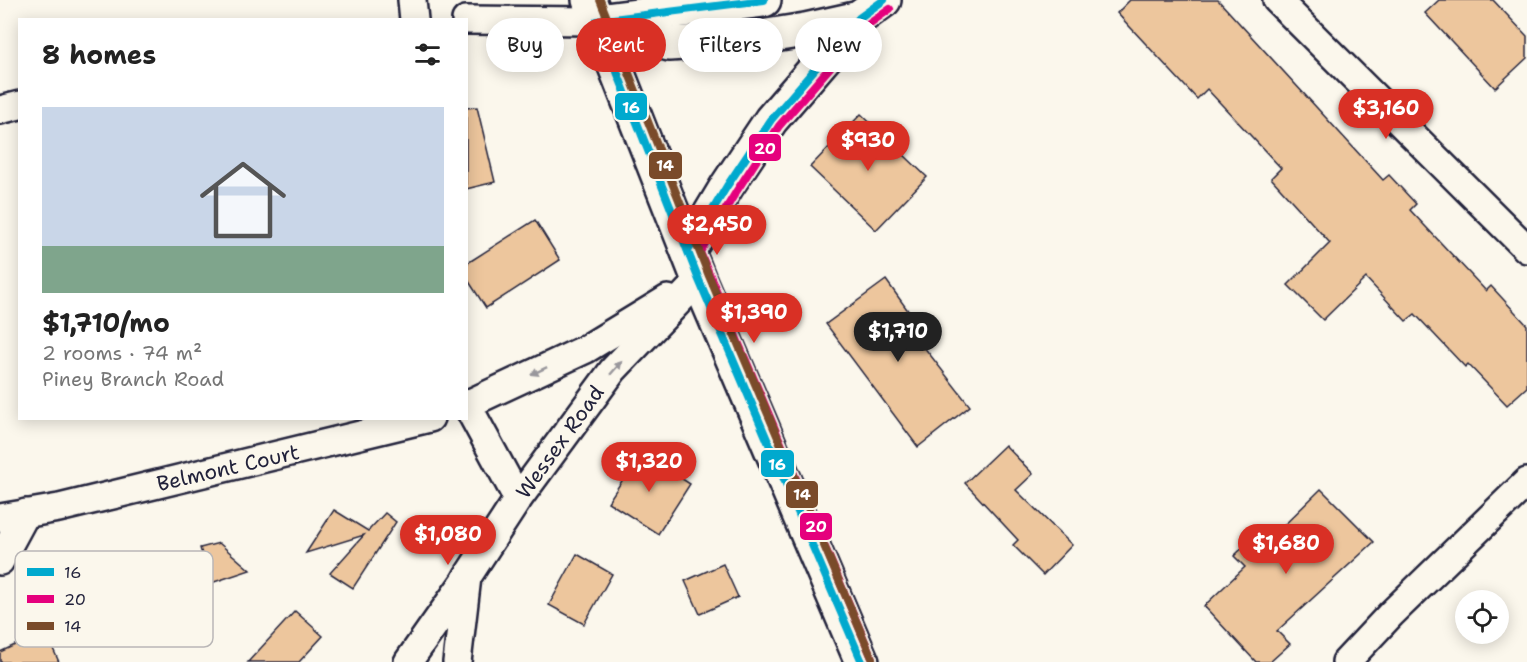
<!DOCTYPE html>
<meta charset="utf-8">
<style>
:root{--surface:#fff;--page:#f2f2f2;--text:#222;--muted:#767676;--line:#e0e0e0;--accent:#d93025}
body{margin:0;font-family:"Shantell Sans",sans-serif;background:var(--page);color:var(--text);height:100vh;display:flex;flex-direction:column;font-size:22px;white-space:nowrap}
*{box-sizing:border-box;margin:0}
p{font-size:20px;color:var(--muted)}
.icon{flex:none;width:33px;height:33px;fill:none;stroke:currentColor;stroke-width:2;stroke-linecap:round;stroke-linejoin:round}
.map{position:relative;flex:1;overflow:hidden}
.drawer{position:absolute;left:18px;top:18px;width:450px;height:402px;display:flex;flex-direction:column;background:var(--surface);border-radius:0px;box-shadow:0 3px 15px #0003}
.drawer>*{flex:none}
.hud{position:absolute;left:486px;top:18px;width:570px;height:54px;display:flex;gap:12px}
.buttons{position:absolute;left:1455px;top:590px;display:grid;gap:12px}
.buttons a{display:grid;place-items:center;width:54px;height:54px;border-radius:50%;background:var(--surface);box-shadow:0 3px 15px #0003;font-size:30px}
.price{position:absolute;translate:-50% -51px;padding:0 14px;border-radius:21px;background:var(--accent);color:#fff;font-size:20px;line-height:39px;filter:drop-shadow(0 2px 3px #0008)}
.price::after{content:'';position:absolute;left:50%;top:36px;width:18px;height:14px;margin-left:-9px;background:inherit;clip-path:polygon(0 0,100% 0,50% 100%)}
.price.current{background:#222;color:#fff}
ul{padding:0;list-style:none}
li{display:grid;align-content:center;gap:12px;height:318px;padding:0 24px}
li+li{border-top:2px solid var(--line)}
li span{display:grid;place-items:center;height:186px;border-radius:0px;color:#555}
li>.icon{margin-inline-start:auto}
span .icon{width:108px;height:108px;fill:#fffc;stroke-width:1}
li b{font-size:26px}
h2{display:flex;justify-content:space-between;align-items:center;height:72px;padding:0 24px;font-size:26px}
.tag{padding:0 21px;border-radius:27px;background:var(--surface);box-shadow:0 3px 15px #0003;font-size:21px;line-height:54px}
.tag.current{background:var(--accent);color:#fff}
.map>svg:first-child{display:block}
</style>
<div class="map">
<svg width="1527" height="662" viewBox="0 0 1527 662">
<rect width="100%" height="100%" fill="#fbf7ec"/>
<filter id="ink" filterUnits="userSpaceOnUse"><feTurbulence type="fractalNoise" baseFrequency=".0167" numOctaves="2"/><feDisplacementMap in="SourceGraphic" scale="12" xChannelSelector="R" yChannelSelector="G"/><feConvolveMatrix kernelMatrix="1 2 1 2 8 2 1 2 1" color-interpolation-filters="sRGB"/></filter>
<g filter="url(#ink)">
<!-- building -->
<g fill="#edc69d" stroke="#22223b" stroke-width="1.5">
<path d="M1130 0H1218L1383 180 1389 175 1416 204 1410 210 1486 291 1491 286 1527 325V387L1507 405 1468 364 1465 367 1415 314 1406 321 1366 278 1323 320 1288 285 1330 243 1271 178 1281 168 1207 89 1197 99 1117 13Z"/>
<path d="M1439 0H1493L1527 36V58L1495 88 1425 13Z"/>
<path d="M477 107 495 182 466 189V108Z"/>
<path d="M861 114 927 177 876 230 810 167Z"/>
<path d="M535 220 560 260 486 308 466 277V264Z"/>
<path d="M886 280 927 337 920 342 970 406 918 447 826 324Z"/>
<path d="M1005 445 1033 474 1016 490 1072 545 1043 575 1013 545 1018 540 965 483Z"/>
<path d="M641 452 690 484 658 534 608 502Z"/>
<path d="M1321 489 1374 542 1277 631 1290 644 1270 662H1256L1204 606 1245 567 1234 556 1262 529 1271 538Z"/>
<path d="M334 510 368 531 385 513 396 522 353 588 330 573 364 535 306 553Z"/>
<path d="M219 543 250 570 211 583 200 548Z"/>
<path d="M577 554 612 574 584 624 549 605Z"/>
<path d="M723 564 738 597 700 614 685 581Z"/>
<path d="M295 611 323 636 299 662H248Z"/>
<path d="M45 631 59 662H0V652Z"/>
</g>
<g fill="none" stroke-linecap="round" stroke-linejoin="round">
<defs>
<g id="minor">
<path d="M412 0 414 20"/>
<path d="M1277 0 1527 249"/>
<path d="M466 20 597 21"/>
<path d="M0 110 20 105"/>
<path d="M466 405 586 349 668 299"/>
<path d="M467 405 518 499"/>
<path d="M0 518 59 508 430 418"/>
<path d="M0 561 26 513"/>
<path d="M408 662 465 581"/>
<path d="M457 662 467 577 518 499 613 370 699 280"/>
<path d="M1346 662 1391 614 1527 482"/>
</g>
<g id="tertiary">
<path d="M605 20 764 0"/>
<path d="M597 21 669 44 748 39 805 30 859 18 884 0"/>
<path d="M688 251 727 186 771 120 859 18"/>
</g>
<path id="secondary" d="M589 0 699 280 862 662"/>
</defs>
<!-- minor casing -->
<use href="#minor" stroke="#22223b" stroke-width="32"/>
<!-- tertiary casing -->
<use href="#tertiary" stroke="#22223b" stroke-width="38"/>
<!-- secondary casing -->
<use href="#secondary" stroke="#22223b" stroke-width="38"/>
<!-- minor -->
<use href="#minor" stroke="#fbf7ec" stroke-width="27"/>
<!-- tertiary -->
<use href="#tertiary" stroke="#fbf7ec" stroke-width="33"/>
<!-- secondary -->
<use href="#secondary" stroke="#fbf7ec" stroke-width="33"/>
<defs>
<g id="bus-1">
<path d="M764 0 597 21 699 280 862 662"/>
<path d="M688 251 727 186 771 120 859 18 884 0"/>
</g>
<path id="bus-2" d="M872 658 700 252 736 192 779 126 866 26 890 9"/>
<path id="bus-3" d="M600 0 709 276 872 658"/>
</defs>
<!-- bus-1 casing -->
<use href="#bus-1" stroke="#fbf7ec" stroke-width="12"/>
<!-- bus-2 casing -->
<use href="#bus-2" stroke="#fbf7ec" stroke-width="12"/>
<!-- bus-3 casing -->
<use href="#bus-3" stroke="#fbf7ec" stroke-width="12"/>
<!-- bus-1 -->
<use href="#bus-1" stroke="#00a9ce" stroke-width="8"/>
<!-- bus-2 -->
<use href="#bus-2" stroke="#e5007d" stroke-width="8"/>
<!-- bus-3 -->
<use href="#bus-3" stroke="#7a4b2a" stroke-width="8"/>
</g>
<!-- one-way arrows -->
<defs><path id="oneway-solid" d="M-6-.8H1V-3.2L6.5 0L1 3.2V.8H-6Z" transform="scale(1.5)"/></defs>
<g fill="#99979c">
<use href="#oneway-solid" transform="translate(616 368) rotate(-49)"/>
<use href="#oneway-solid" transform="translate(539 371) rotate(155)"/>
</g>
</g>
<g text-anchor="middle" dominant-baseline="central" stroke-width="4.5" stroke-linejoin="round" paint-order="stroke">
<!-- street labels -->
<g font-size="21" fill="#22223b" stroke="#fbf7ec">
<text transform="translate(560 442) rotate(-54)">Wessex Road</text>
<text transform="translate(228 468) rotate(-13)">Belmont Court</text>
</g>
</g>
<!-- legend -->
<rect x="15" y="551" width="198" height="96" rx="9" fill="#fbf7ec" stroke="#bab7b7" stroke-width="1.5"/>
<rect x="27" y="568" width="27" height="8" fill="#00a9ce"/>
<rect x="27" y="595" width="27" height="8" fill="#e5007d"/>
<rect x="27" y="622" width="27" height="8" fill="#7a4b2a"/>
<g font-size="16" fill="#22223b">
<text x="64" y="578">16</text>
<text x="64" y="605">20</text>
<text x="64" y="632">14</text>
</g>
<g stroke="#fbf7ec" stroke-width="2">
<rect x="614" y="92" width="34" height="29" rx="6" fill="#00a9ce"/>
<rect x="748" y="133" width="34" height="29" rx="6" fill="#e5007d"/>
<rect x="648" y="151" width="35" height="29" rx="6" fill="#7a4b2a"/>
<rect x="760" y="449" width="35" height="29" rx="6" fill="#00a9ce"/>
<rect x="785" y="480" width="34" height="29" rx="6" fill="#7a4b2a"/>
<rect x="799" y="512" width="34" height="29" rx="6" fill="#e5007d"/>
</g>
<g font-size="16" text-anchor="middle" font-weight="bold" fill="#fff">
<text x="631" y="113">16</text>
<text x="765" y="154">20</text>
<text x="665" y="171">14</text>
<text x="777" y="470">16</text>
<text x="802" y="500">14</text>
<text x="816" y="532">20</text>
</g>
</svg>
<div class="buttons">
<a><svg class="icon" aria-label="locate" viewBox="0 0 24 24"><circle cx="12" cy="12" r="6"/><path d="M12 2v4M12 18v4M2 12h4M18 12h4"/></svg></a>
</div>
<b class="price" style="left:1386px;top:140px">$3,160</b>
<b class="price" style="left:868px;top:172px">$930</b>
<b class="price" style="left:717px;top:256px">$2,450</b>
<b class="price" style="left:754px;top:344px">$1,390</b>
<b class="price current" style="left:898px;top:363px">$1,710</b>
<b class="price" style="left:649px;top:493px">$1,320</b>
<b class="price" style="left:448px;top:566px">$1,080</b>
<b class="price" style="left:1286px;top:575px">$1,680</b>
<div class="hud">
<a class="tag">Buy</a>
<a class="tag current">Rent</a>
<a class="tag">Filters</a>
<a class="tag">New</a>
</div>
<section class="drawer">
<h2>8 homes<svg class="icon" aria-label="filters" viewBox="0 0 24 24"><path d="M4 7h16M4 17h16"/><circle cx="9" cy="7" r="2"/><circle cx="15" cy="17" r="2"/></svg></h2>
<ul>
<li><span style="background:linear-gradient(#c9d6e8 75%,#7fa58c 0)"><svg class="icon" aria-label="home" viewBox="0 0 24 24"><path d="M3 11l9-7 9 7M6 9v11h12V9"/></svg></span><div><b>$1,710/mo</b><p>2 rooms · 74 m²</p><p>Piney Branch Road</p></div></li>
</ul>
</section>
</div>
